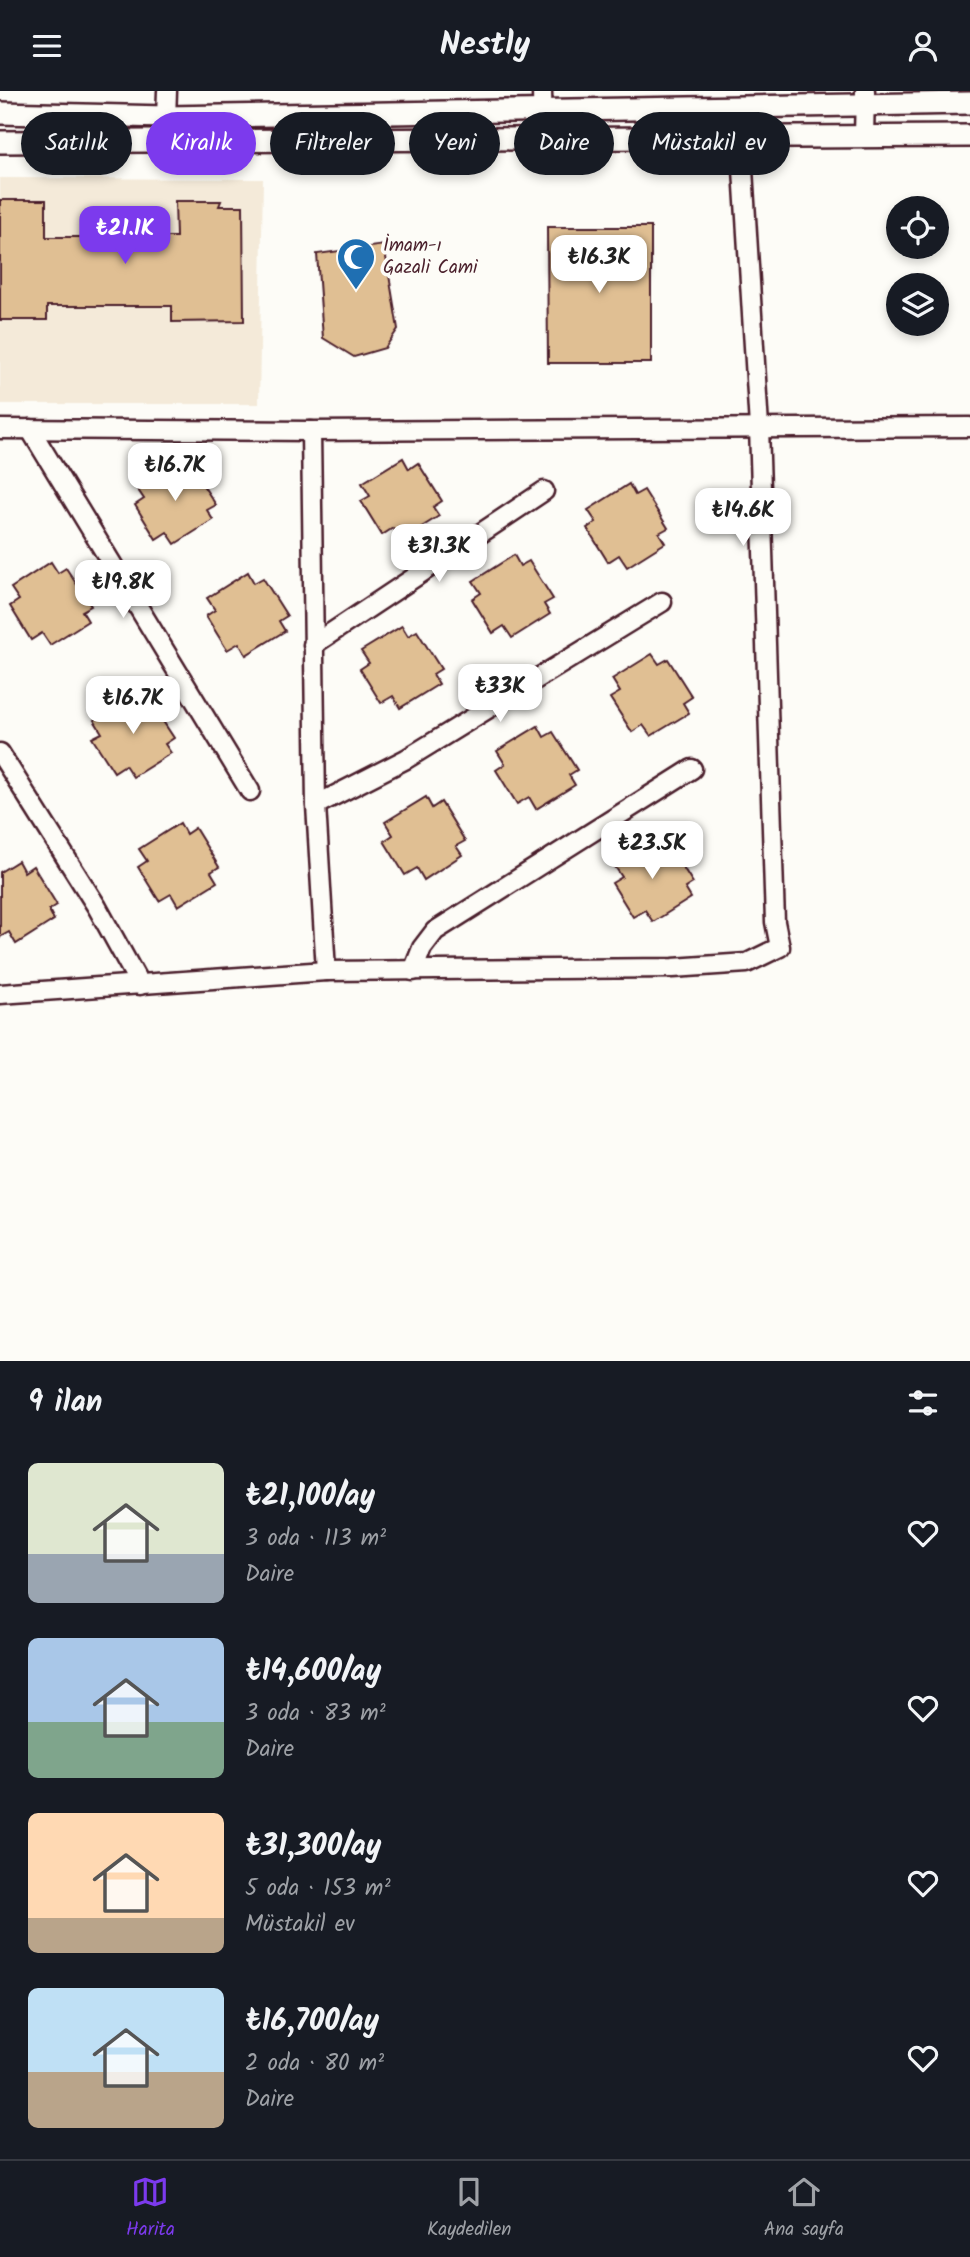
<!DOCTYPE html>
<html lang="tr">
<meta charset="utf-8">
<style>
:root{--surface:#171b24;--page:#242831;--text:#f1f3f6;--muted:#9ea1a6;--line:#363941;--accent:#7c3aed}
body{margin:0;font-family:Kalam,sans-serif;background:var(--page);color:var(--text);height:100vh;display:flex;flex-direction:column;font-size:26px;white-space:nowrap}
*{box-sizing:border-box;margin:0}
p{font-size:23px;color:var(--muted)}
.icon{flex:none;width:38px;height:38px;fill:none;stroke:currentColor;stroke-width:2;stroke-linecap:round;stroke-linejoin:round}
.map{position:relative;height:1270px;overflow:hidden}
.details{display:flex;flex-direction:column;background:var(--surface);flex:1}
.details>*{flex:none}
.banner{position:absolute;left:21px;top:21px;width:929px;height:63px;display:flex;gap:14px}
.buttons{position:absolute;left:886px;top:105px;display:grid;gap:14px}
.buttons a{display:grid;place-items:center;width:63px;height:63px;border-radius:50%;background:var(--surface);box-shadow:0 4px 10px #0003;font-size:35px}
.price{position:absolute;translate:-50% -60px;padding:0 16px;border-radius:14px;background:#fff;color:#222;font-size:23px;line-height:46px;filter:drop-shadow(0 2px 4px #0008)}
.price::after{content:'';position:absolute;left:50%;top:42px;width:21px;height:16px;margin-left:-10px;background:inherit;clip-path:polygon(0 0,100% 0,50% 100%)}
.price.active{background:var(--accent);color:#fff}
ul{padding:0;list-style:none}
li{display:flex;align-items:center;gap:21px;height:175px;padding:0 28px}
li span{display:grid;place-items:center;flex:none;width:196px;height:140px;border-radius:10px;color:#555}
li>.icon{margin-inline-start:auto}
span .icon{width:84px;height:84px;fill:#fffc;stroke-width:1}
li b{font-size:30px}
h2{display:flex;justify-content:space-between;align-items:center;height:84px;padding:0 28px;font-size:30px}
.chip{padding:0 24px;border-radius:32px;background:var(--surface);box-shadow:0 4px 10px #0003;font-size:24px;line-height:63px}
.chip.active{background:var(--accent);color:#fff}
header{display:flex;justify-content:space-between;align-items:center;height:91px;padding:0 28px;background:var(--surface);font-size:32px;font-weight:700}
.dock{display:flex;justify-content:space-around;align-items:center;height:98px;border-top:2px solid var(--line);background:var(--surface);font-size:19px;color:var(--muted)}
.dock a{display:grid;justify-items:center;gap:4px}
.dock .active{color:var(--accent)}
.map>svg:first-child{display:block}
</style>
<header><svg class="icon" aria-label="menu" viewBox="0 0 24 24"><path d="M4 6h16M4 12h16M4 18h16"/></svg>Nestly<svg class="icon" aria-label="person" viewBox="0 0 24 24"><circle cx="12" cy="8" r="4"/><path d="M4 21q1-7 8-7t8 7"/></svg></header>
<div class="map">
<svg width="970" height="1270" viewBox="0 0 970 1270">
<rect width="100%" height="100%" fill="#fdfcf7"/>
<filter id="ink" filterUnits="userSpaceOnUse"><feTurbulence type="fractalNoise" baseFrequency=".0143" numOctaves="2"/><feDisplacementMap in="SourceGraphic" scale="14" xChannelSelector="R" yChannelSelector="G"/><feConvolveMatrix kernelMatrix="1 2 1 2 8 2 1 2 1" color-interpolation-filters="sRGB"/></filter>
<g filter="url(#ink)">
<!-- built -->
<path fill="#f4ead9" d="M0 87 263 88 259 313H0Z"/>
<!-- building -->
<g fill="#e0bf93" stroke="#4a1f2b" stroke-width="2">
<path d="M0 109H46V146H176L175 110H221L219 115H243L244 230 172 231V215H47V229H0Z"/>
<path d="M547 136H651V272H548Z"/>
<path d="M384 154 398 238 385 257 354 266 323 247 317 163Z"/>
<path d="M403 367 409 378 418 372 442 410 433 416 439 425 401 449 393 437 382 444 361 410 370 405 362 392Z"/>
<path d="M176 371 183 381 191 376 216 414 207 419 213 429 175 453 167 441 156 448 135 414 144 408 136 396Z"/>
<path d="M629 393 635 404 644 399 668 437 659 442 665 452 627 476 619 464 608 471 587 437 596 431 588 419Z"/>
<path d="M514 464 520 475 529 470 553 508 544 513 550 523 512 547 504 535 493 542 472 508 481 502 473 490Z"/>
<path d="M51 471 58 482 66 477 91 515 82 520 88 530 50 554 42 542 31 549 10 515 19 509 11 497Z"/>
<path d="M248 481 254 492 263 487 287 525 279 530 285 540 246 564 239 552 227 559 206 525 215 519 207 507Z"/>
<path d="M402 535 408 545 417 540 441 578 433 583 439 593 400 617 393 605 381 612 360 578 369 572 361 560Z"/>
<path d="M652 563 659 573 668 568 692 606 683 612 689 622 651 645 643 634 632 641 610 607 620 601 612 588Z"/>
<path d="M134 604 141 615 149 609 174 647 165 653 171 662 133 686 125 674 114 681 92 647 102 642 94 629Z"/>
<path d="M538 635 544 646 553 641 577 679 569 684 575 694 536 718 529 706 517 713 496 679 505 673 497 660Z"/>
<path d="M426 706 432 717 441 711 465 750 456 755 462 764 424 789 417 777 405 784 384 750 393 744 385 731Z"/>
<path d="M180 732 186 743 195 737 219 776 211 781 217 791 178 815 171 803 159 810 138 776 147 770 139 758Z"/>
<path d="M654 749 661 759 669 754 693 792 685 797 691 807 653 831 645 819 633 826 612 792 622 786 614 774Z"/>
<path d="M18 770 24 781 33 775 57 814 49 819 54 829 16 853 9 841 0 846V781Z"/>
</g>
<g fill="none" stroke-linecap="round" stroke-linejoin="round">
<defs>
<g id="minor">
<path d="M542 0 543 48"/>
<path d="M166 26 167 0"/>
<path d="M864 46 865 0"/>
<path d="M0 338 311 340 970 336"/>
<path d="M30 338 250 700"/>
<path d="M311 340 316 714 326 880"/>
<path d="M313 554 544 400"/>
<path d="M0 662 97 816 140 894"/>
<path d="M316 714 406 668 662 511"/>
<path d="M413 880 422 857 435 840 692 678"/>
<path d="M0 903 326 880 673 877 747 872 780 856 775 831 759 336 741 46"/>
</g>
<g id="tertiary">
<path d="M0 22 166 26 970 12"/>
<path d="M0 51 970 45"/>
</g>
</defs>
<!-- minor casing -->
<use href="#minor" stroke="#4a1f2b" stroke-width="23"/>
<!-- tertiary casing -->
<use href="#tertiary" stroke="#4a1f2b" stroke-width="26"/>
<!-- minor -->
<use href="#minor" stroke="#fdfcf7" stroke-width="18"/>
<!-- tertiary -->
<use href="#tertiary" stroke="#fdfcf7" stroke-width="21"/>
</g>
</g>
<!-- icons -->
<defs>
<symbol id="mosque-pin" viewBox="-11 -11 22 30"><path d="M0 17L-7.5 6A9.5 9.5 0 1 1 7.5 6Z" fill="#1f6fb2" stroke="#fdfcf7"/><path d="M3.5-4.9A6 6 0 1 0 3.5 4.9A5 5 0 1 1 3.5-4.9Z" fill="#fff"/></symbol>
</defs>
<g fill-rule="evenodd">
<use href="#mosque-pin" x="334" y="144" width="44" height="60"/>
</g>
<g text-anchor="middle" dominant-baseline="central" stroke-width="7" stroke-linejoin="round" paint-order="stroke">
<!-- poi labels -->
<g font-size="19" fill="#4a1f2b" stroke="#fdfcf7" text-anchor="start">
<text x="383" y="155">İmam-ı<tspan x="383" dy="22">Gazali Cami</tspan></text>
</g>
</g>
</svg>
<div class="buttons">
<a><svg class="icon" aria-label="locate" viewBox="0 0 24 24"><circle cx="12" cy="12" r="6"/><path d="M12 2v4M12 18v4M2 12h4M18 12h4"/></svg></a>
<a><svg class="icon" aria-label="layers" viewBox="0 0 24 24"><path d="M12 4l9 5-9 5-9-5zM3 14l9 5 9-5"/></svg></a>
</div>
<b class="price active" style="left:125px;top:175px">₺21.1K</b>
<b class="price" style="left:599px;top:204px">₺16.3K</b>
<b class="price" style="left:175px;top:412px">₺16.7K</b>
<b class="price" style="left:743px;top:457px">₺14.6K</b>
<b class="price" style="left:439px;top:493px">₺31.3K</b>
<b class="price" style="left:123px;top:529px">₺19.8K</b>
<b class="price" style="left:500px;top:633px">₺33K</b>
<b class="price" style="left:133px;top:645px">₺16.7K</b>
<b class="price" style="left:652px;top:790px">₺23.5K</b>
<div class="banner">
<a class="chip">Satılık</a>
<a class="chip active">Kiralık</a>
<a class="chip">Filtreler</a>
<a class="chip">Yeni</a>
<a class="chip">Daire</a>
<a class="chip">Müstakil ev</a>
</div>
</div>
<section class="details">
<h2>9 ilan<svg class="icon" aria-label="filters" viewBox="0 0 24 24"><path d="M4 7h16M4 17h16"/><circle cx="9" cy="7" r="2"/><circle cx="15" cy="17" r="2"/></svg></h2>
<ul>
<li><span style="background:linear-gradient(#dfe7d0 65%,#9aa5b1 0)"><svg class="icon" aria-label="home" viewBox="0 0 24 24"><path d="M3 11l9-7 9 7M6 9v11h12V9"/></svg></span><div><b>₺21,100/ay</b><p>3 oda · 113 m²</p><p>Daire</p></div><svg class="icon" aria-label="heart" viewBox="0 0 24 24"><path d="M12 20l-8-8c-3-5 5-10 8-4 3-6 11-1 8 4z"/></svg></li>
<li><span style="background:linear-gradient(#a9c7e8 60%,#7fa58c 0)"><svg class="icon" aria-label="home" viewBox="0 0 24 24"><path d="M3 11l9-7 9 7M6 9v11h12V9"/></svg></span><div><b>₺14,600/ay</b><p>3 oda · 83 m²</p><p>Daire</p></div><svg class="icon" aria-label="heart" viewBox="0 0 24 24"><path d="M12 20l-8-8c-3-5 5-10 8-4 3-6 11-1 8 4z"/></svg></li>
<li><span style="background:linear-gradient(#ffd9b3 75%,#b9a48a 0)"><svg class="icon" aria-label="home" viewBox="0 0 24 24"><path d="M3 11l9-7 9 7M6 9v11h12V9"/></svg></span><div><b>₺31,300/ay</b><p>5 oda · 153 m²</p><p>Müstakil ev</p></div><svg class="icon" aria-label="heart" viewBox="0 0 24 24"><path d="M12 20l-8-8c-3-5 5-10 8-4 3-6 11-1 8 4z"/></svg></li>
<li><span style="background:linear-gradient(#bfe0f5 60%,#b9a48a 0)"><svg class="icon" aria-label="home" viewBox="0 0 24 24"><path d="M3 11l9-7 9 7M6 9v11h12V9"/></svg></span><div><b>₺16,700/ay</b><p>2 oda · 80 m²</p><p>Daire</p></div><svg class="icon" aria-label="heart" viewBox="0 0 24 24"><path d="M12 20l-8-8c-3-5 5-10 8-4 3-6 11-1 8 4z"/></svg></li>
</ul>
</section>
<nav class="dock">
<a class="active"><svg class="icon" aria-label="map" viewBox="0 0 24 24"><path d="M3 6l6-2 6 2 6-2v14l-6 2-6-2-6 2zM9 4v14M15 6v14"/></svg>Harita</a>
<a><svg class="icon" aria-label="saved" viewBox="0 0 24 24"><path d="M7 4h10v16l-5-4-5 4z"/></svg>Kaydedilen</a>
<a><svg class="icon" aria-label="home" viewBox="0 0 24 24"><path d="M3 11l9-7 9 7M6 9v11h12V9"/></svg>Ana sayfa</a>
</nav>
